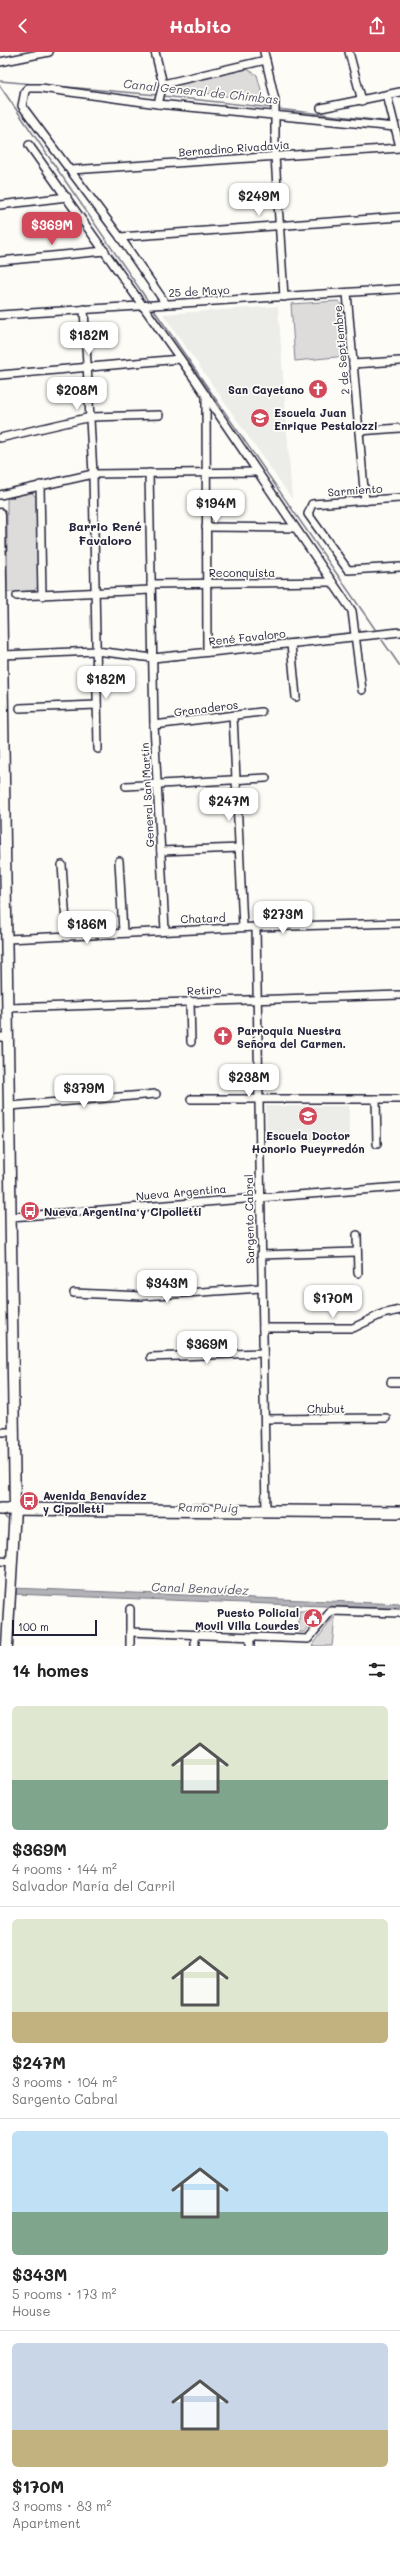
<!DOCTYPE html>
<meta charset="utf-8">
<style>
:root{--surface:#fff;--page:#f6f6f6;--text:#222;--muted:#767676;--line:#e0e0e0;--accent:#d1495b}
body{margin:0;font-family:Mali,sans-serif;background:var(--page);color:var(--text);height:100vh;display:flex;flex-direction:column;font-size:15px;white-space:nowrap}
*{box-sizing:border-box;margin:0}
p{font-size:13px;color:var(--muted)}
.icon{flex:none;width:22px;height:22px;fill:none;stroke:currentColor;stroke-width:2;stroke-linecap:round;stroke-linejoin:round}
.map{position:relative;height:1594px;overflow:hidden}
.sheet{display:flex;flex-direction:column;background:var(--surface);flex:1}
.sheet>*{flex:none}
.scale{position:absolute;left:12px;bottom:10px;width:85px;box-sizing:border-box;padding-left:4px;border:2px solid #22223b;border-top:0;font-size:11px;line-height:14px;white-space:nowrap;color:#22223b;-webkit-text-stroke:3px #fdfcf7;paint-order:stroke}
.price{position:absolute;translate:-50% -34px;padding:0 9px;border-radius:8px;background:#fff;color:#222;font-size:13px;line-height:26px;filter:drop-shadow(0 1px 2px #0008)}
.price::after{content:'';position:absolute;left:50%;top:24px;width:12px;height:9px;margin-left:-6px;background:inherit;clip-path:polygon(0 0,100% 0,50% 100%)}
.price.selected{background:var(--accent);color:#fff}
ul{padding:0;list-style:none}
li{display:grid;align-content:center;gap:8px;height:212px;padding:0 12px}
li+li{border-top:1px solid var(--line)}
li span{display:grid;place-items:center;height:124px;border-radius:6px;color:#555}
li>.icon{margin-inline-start:auto}
span .icon{width:72px;height:72px;fill:#fffc;stroke-width:1}
li b{font-size:17px}
h2{display:flex;justify-content:space-between;align-items:center;height:48px;padding:0 12px;font-size:17px}
header{display:flex;justify-content:space-between;align-items:center;height:52px;padding:0 12px;background:var(--accent);color:#fff;font-size:18px;font-weight:800}
.map>svg:first-child{display:block}
</style>
<header><svg class="icon" aria-label="back" viewBox="0 0 24 24"><path d="M15 5l-7 7 7 7"/></svg>Habito<svg class="icon" aria-label="share" viewBox="0 0 24 24"><path d="M12 15V3M7 8l5-5 5 5M5 13v7h14v-7"/></svg></header>
<div class="map">
<svg width="400" height="1594" viewBox="0 0 400 1594">
<rect width="100%" height="100%" fill="#fdfcf7"/>
<filter id="ink" filterUnits="userSpaceOnUse"><feTurbulence type="fractalNoise" baseFrequency=".025" numOctaves="2"/><feDisplacementMap in="SourceGraphic" scale="8" xChannelSelector="R" yChannelSelector="G"/><feConvolveMatrix kernelMatrix="1 2 1 2 8 2 1 2 1" color-interpolation-filters="sRGB"/></filter>
<g filter="url(#ink)">
<!-- built -->
<g fill="#ecece9">
<path d="M278 254 292 447 163 262Z"/>
<path d="M266 1054H349V1090H267Z"/>
</g>
<!-- green -->
<g fill="#dddcdb" stroke="#807f8b">
<path d="M247 17 257 23 264 49 166 36Z"/>
<path d="M338 249 344 254 347 304 295 309 291 252Z"/>
<path d="M31 440 36 445 38 534 34 539 7 540V447Z"/>
<path d="M299 1559H315V1565L305 1580H299Z"/>
<path d="M333 1566H335L332 1594H312Z"/>
</g>
<!-- water -->
<path fill="#b2b2b7" stroke="#787885" d="M13 1536 400 1552V1557L13 1542Z"/>
<g fill="none" stroke-linecap="round" stroke-linejoin="round">
<!-- stream -->
<g stroke="#787885" stroke-width="1.5">
<path d="M0 29 157 43"/>
<path d="M0 34 148 249"/>
<path d="M163 44 273 56"/>
<path d="M277 57 392 70"/>
<path d="M396 70H400"/>
<path d="M154 258 375 577"/>
<path d="M382 588 400 614"/>
<path d="M2 1461 7 1467"/>
<path d="M233 1464 400 1466"/>
</g>
<defs>
<g id="street">
<path d="M155 0 163 32 158 52"/>
<path d="M264 0 275 48V104L284 245"/>
<path d="M349 0 362 49"/>
<path d="M0 10 49 0"/>
<path d="M163 32 266 8"/>
<path d="M387 43 400 95"/>
<path d="M321 56 400 40"/>
<path d="M29 93 196 329 352 559 362 638"/>
<path d="M71 118 400 96"/>
<path d="M0 153 67 145"/>
<path d="M120 185 400 165"/>
<path d="M0 209 105 199"/>
<path d="M347 241 365 449"/>
<path d="M166 252 120 185 22 54 25 39 28 36H41L158 52 395 75"/>
<path d="M84 257 93 422 98 697"/>
<path d="M0 263 400 237"/>
<path d="M353 312 400 309"/>
<path d="M0 323 180 307"/>
<path d="M206 343 207 600"/>
<path d="M359 379 400 376"/>
<path d="M0 386 91 365 159 363"/>
<path d="M149 421 154 673 165 878"/>
<path d="M40 433 42 544"/>
<path d="M0 443 93 422 257 420"/>
<path d="M400 446 312 452 308 462 348 518 400 515"/>
<path d="M206 475 295 476"/>
<path d="M151 532 332 530"/>
<path d="M17 544 151 538"/>
<path d="M291 592 296 645"/>
<path d="M3 603 96 599 153 606 400 580"/>
<path d="M20 656 97 653"/>
<path d="M233 664 243 875"/>
<path d="M154 673 261 660"/>
<path d="M126 734 266 726"/>
<path d="M161 799 240 796"/>
<path d="M119 809 123 880"/>
<path d="M62 813 67 885"/>
<path d="M256 875 266 1459"/>
<path d="M7 887 256 875 400 871"/>
<path d="M190 949 191 990"/>
<path d="M8 956 400 943"/>
<path d="M0 985H9"/>
<path d="M191 1047H400"/>
<path d="M376 1047 377 1092"/>
<path d="M10 1054 156 1042"/>
<path d="M11 1165 400 1135"/>
<path d="M357 1183 358 1221"/>
<path d="M261 1203 356 1200"/>
<path d="M74 1241 142 1244 261 1236"/>
<path d="M263 1276H353L382 1262 400 1258"/>
<path d="M151 1305 263 1301"/>
<path d="M391 1330H400"/>
<path d="M265 1367 386 1366"/>
<path d="M0 1380H14"/>
<path d="M0 1509 11 1510"/>
<path d="M130 1580 308 1587 331 1559 400 1561"/>
<path d="M130 1594V1557"/>
<path d="M195 1594V1583"/>
<path d="M250 1594V1585"/>
</g>
<path id="secondary" d="M0 462 15 1457 7 1594"/>
<path id="primary" d="M0 1457 400 1460"/>
</defs>
<!-- street casing -->
<use href="#street" stroke="#22223b" stroke-width="10"/>
<!-- secondary casing -->
<use href="#secondary" stroke="#22223b" stroke-width="13"/>
<!-- primary casing -->
<use href="#primary" stroke="#22223b" stroke-width="14"/>
<!-- street -->
<use href="#street" stroke="#fdfcf7" stroke-width="7"/>
<!-- secondary -->
<use href="#secondary" stroke="#fdfcf7" stroke-width="10"/>
<!-- primary -->
<use href="#primary" stroke="#fdfcf7" stroke-width="11"/>
</g>
</g>
<!-- icons -->
<defs>
<symbol id="church-disc" viewBox="-11 -11 22 22"><circle r="9.5" fill="#d1495b" stroke="#fdfcf7"/><path d="M-1.2-6h2.4v3.5h3.3v2.4h-3.3V6h-2.4V-.1h-3.3v-2.4h3.3Z" fill="#fff"/></symbol>
<symbol id="school-disc" viewBox="-11 -11 22 22"><circle r="9.5" fill="#d1495b" stroke="#fdfcf7"/><path d="M0-5L7-2L0 1L-7-2ZM-4 1L0 2.5L4 1V4Q0 6-4 4Z" fill="#fff"/></symbol>
<symbol id="bus-disc" viewBox="-11 -11 22 22"><circle r="9.5" fill="#d1495b" stroke="#fdfcf7"/><path d="M-5-6H5V4H4V6H2V4H-2V6H-4V4H-5ZM-3.5-4V0h7V-4ZM-3.5 1.2v1.5H-2V1.2ZM2 1.2v1.5H3.5V1.2Z" fill="#fff"/></symbol>
<symbol id="civic-disc" viewBox="-11 -11 22 22"><circle r="9.5" fill="#d1495b" stroke="#fdfcf7"/><path d="M-.6-6.5H3V-4.5H.6V-3L4-1V1h2V6H-6V1h2V-1L-.6-3ZM-1.2 2.5V6h2.4V2.5Z" fill="#fff"/></symbol>
</defs>
<g fill-rule="evenodd">
<use href="#church-disc" x="307" y="326" width="22" height="22"/>
<use href="#school-disc" x="249" y="355" width="22" height="22"/>
<use href="#church-disc" x="212" y="973" width="22" height="22"/>
<use href="#school-disc" x="297" y="1053" width="22" height="22"/>
<use href="#bus-disc" x="19" y="1148" width="22" height="22"/>
<use href="#bus-disc" x="18" y="1438" width="22" height="22"/>
<use href="#civic-disc" x="302" y="1555" width="22" height="22"/>
</g>
<g text-anchor="middle" dominant-baseline="central" stroke-width="3.5" stroke-linejoin="round" paint-order="stroke">
<!-- street labels -->
<g font-size="11" fill="#22223b" stroke="#fdfcf7">
<text transform="translate(234 96) rotate(-4)">Bernadino Rivadavia</text>
<text transform="translate(199 239) rotate(-3)">25 de Mayo</text>
<text transform="translate(341 298) rotate(-95)">2 de Septiembre</text>
<text transform="translate(355 438) rotate(-4)">Sarmiento</text>
<text x="242" y="520">Reconquista</text>
<text transform="translate(247 585) rotate(-6)">René Favaloro</text>
<text transform="translate(206 656) rotate(-7)">Granaderos</text>
<text transform="translate(147 743) rotate(-93)">General San Martín</text>
<text transform="translate(203 866) rotate(-2)">Chatard</text>
<text transform="translate(204 938) rotate(-2)">Retiro</text>
<text transform="translate(181 1140) rotate(-5)">Nueva Argentina</text>
<text transform="translate(249 1167) rotate(-91)">Sargento Cabral</text>
<text x="326" y="1356">Chubut</text>
</g>
<!-- poi labels -->
<g font-size="11" font-weight="bold" fill="#22223b" stroke="#fdfcf7" text-anchor="start">
<text x="304" y="337" text-anchor="end">San Cayetano</text>
<text x="274" y="360">Escuela Juan<tspan x="274" dy="13">Enrique Pestalozzi</tspan></text>
<text x="237" y="978">Parroquia Nuestra<tspan x="237" dy="13">Señora del Carmen.</tspan></text>
<text x="308" y="1083" text-anchor="middle">Escuela Doctor<tspan x="308" dy="13">Honorio Pueyrredón</tspan></text>
<text x="44" y="1159">Nueva Argentina y Cipolletti</text>
<text x="43" y="1443">Avenida Benavídez<tspan x="43" dy="13">y Cipolletti</tspan></text>
<text x="299" y="1560" text-anchor="end">Puesto Policial<tspan x="299" dy="13">Movil Villa Lourdes</tspan></text>
</g>
<!-- water labels -->
<g font-size="12" font-style="italic" fill="#545466" stroke="#fdfcf7">
<text transform="translate(201 39) rotate(6)">Canal General de Chimbas</text>
<text transform="translate(208 1455) rotate(1)">Ramo Puig</text>
<text transform="translate(200 1536) rotate(2)">Canal Benavídez</text>
</g>
<!-- neighbourhood labels -->
<g font-size="12" font-weight="bold" fill="#22223b" stroke="#fdfcf7">
<text x="105" y="474">Barrio René<tspan x="105" dy="14">Favaloro</tspan></text>
</g>
</g>
</svg>
<div class="scale">100 m</div>
<b class="price" style="left:259px;top:165px">$249M</b>
<b class="price selected" style="left:52px;top:194px">$369M</b>
<b class="price" style="left:89px;top:304px">$182M</b>
<b class="price" style="left:77px;top:359px">$208M</b>
<b class="price" style="left:216px;top:472px">$194M</b>
<b class="price" style="left:106px;top:648px">$182M</b>
<b class="price" style="left:229px;top:770px">$247M</b>
<b class="price" style="left:283px;top:883px">$273M</b>
<b class="price" style="left:87px;top:893px">$186M</b>
<b class="price" style="left:249px;top:1046px">$238M</b>
<b class="price" style="left:84px;top:1057px">$379M</b>
<b class="price" style="left:167px;top:1252px">$343M</b>
<b class="price" style="left:333px;top:1267px">$170M</b>
<b class="price" style="left:207px;top:1313px">$369M</b>
</div>
<section class="sheet">
<h2>14 homes<svg class="icon" aria-label="filters" viewBox="0 0 24 24"><path d="M4 7h16M4 17h16"/><circle cx="9" cy="7" r="2"/><circle cx="15" cy="17" r="2"/></svg></h2>
<ul>
<li><span style="background:linear-gradient(#dfe7d0 60%,#7fa58c 0)"><svg class="icon" aria-label="home" viewBox="0 0 24 24"><path d="M3 11l9-7 9 7M6 9v11h12V9"/></svg></span><div><b>$369M</b><p>4 rooms · 144 m²</p><p>Salvador María del Carril</p></div></li>
<li><span style="background:linear-gradient(#dfe7d0 75%,#c2b280 0)"><svg class="icon" aria-label="home" viewBox="0 0 24 24"><path d="M3 11l9-7 9 7M6 9v11h12V9"/></svg></span><div><b>$247M</b><p>3 rooms · 104 m²</p><p>Sargento Cabral</p></div></li>
<li><span style="background:linear-gradient(#bfe0f5 65%,#7fa58c 0)"><svg class="icon" aria-label="home" viewBox="0 0 24 24"><path d="M3 11l9-7 9 7M6 9v11h12V9"/></svg></span><div><b>$343M</b><p>5 rooms · 173 m²</p><p>House</p></div></li>
<li><span style="background:linear-gradient(#c9d6e8 70%,#c2b280 0)"><svg class="icon" aria-label="home" viewBox="0 0 24 24"><path d="M3 11l9-7 9 7M6 9v11h12V9"/></svg></span><div><b>$170M</b><p>3 rooms · 83 m²</p><p>Apartment</p></div></li>
</ul>
</section>
